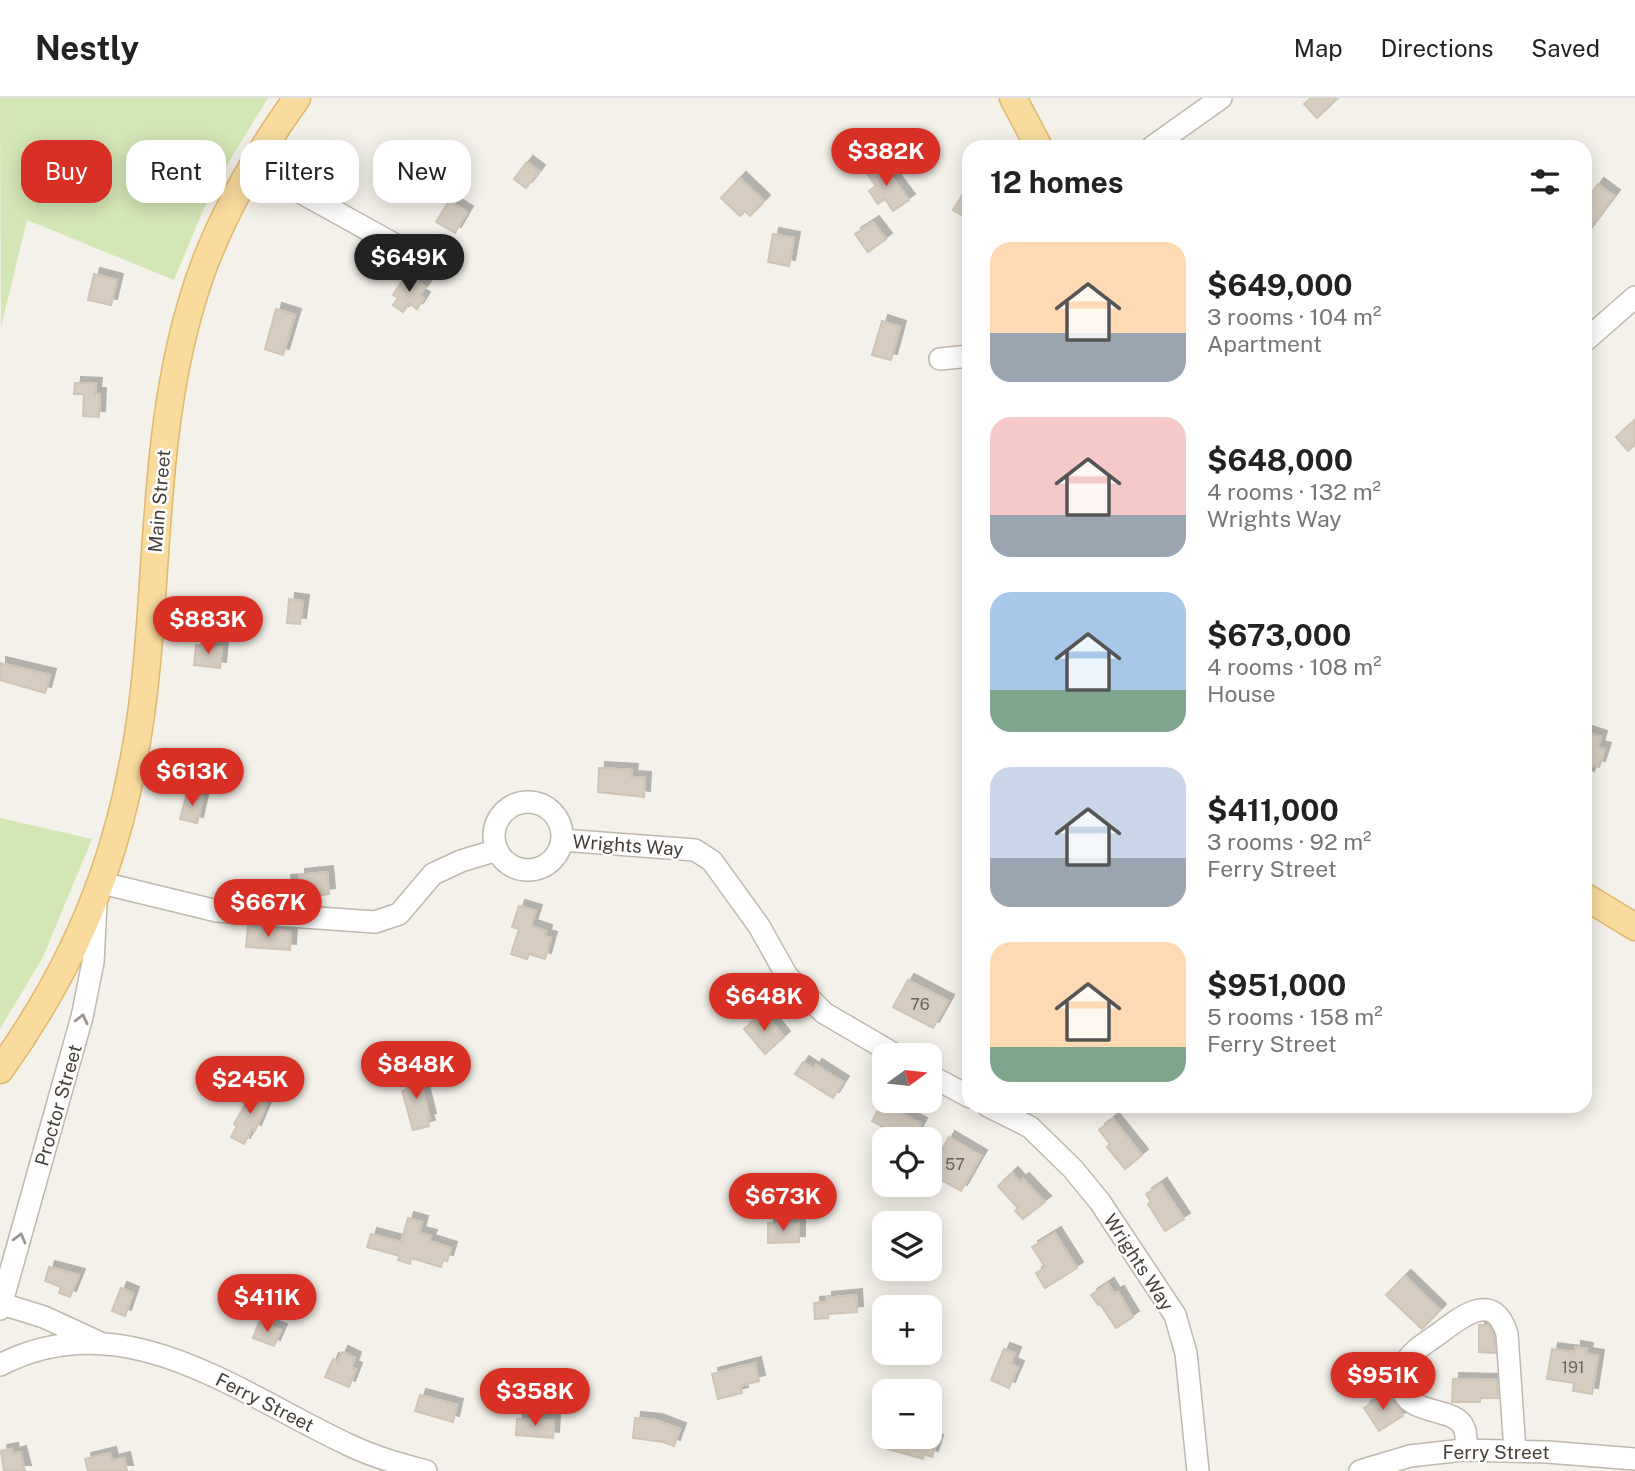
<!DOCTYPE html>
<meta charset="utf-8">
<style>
:root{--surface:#fff;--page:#f6f6f6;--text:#222;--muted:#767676;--line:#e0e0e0;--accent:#d93025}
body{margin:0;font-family:"Public Sans",sans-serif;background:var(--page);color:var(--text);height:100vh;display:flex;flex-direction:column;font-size:26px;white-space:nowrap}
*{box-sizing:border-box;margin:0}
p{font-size:23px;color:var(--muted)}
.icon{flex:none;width:38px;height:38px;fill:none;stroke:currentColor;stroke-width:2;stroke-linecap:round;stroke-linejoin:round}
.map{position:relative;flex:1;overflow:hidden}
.details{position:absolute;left:962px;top:42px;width:630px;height:973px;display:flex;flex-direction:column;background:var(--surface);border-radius:21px;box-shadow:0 4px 18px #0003}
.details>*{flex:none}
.top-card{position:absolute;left:21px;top:42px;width:665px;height:63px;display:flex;gap:14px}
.needle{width:46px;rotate:75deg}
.fabs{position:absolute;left:872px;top:945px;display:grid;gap:14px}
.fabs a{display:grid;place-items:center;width:70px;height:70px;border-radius:14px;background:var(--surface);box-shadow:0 4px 18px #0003;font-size:35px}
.price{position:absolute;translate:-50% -60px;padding:0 16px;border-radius:24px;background:var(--accent);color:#fff;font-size:23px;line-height:46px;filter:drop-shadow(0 2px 4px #0008)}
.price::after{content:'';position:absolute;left:50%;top:42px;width:21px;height:16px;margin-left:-10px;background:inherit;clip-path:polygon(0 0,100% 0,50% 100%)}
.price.active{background:#222;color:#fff}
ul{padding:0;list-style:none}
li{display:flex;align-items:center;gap:21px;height:175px;padding:0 28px}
li span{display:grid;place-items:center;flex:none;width:196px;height:140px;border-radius:21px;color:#555}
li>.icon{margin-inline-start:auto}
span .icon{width:84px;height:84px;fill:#fffc;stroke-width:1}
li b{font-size:30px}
h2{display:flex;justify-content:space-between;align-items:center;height:84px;padding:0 28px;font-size:30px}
.chip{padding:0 24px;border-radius:21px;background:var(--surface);box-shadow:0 4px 18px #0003;font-size:24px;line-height:63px}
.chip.active{background:var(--accent);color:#fff}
header{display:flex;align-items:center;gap:42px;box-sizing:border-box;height:98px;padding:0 35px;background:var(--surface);border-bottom:2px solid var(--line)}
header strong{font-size:33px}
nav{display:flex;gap:38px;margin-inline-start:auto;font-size:24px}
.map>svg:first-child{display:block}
</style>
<header>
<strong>Nestly</strong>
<nav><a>Map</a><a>Directions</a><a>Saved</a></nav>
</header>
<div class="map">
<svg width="1635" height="1373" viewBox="0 0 1635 1373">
<defs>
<filter id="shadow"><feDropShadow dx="6" dy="-6" stdDeviation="0" flood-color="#0004"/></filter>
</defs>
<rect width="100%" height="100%" fill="#f4f1ea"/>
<!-- green -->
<g fill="#d3e6b5">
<path d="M0 0H268L212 91 174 182 27 122 1 229Z"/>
<path d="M0 720 92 741 43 859 0 931Z"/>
</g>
<!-- building -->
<g fill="#d6ccc0" stroke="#d0c4b4" stroke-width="2" filter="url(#shadow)">
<path d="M1311 0H1338L1317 20 1304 6Z"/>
<path d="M527 64 539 73 526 90 514 81Z"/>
<path d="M881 64 909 102 893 113 885 101 878 106 869 93 876 88 866 74Z"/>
<path d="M740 80 764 103 750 118 745 113 740 118 721 100Z"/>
<path d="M970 85V122L953 112Z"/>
<path d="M1598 86 1614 98 1586 135V102Z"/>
<path d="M449 103 467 114 455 135 436 124Z"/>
<path d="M873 124 886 141 868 154 855 136Z"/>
<path d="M773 136 794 140 789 168 768 164Z"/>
<path d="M94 176 117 182 111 207 88 202Z"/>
<path d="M407 176 425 189 419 197 424 200 417 211 409 205 403 214 393 207 398 200 393 197Z"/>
<path d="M276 211 295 217 283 257 265 251Z"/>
<path d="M882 223 900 229 891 262 872 257Z"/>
<path d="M75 285 96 286 95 296H100L99 319 83 318 84 296H74Z"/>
<path d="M1635 322V347L1628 353 1616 339Z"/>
<path d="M289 501 303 503 300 526 287 525Z"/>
<path d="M196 547 222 550 220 570 194 567Z"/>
<path d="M0 565 50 577 45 595 0 582Z"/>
<path d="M1586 634 1601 639 1598 649 1605 651 1599 669 1592 667 1588 679 1586 678Z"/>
<path d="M599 670 632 672 631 679 645 680 644 699 598 694Z"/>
<path d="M187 695 203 699 197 725 180 721Z"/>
<path d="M327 774 329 796 287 801 285 783 299 782V777Z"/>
<path d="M519 808 536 813 531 828 546 833 545 838 551 840 545 861 529 856 527 861 511 856 519 831 512 829Z"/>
<path d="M248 828 291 834 290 852 246 849Z"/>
<path d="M908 882 948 903 933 930 893 909Z"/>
<path d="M764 915 784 939 765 956 744 931Z"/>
<path d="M803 964 814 971 816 967 843 984 833 1000 795 976Z"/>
<path d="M418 973 430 1021 427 1022 429 1028 413 1032 402 993 407 991 404 977Z"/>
<path d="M255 990 270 998 255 1033 252 1031 244 1046 231 1039 237 1028 234 1026Z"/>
<path d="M882 1005 921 1026 913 1041H906L872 1023Z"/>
<path d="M1113 1021 1142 1057 1125 1071 1107 1049 1110 1046 1099 1032Z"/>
<path d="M949 1039 981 1058 961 1093 929 1075Z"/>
<path d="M1012 1075 1020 1084 1023 1081 1045 1104 1023 1121 1015 1113 1018 1110 998 1088Z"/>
<path d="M1161 1086 1184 1121 1165 1133 1148 1106 1151 1104 1146 1096Z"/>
<path d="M408 1120 422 1124 419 1135 431 1138 429 1143 451 1150 447 1163 443 1162 441 1169 411 1160 410 1166 398 1162 400 1158 367 1149 371 1136 401 1144Z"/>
<path d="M768 1125H799V1144L768 1145Z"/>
<path d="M1055 1135 1077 1170 1045 1190 1036 1175 1045 1169 1032 1149Z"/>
<path d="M49 1169 79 1177 70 1199 59 1195 61 1189 45 1183Z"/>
<path d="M1405 1178 1440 1212 1422 1231 1386 1197Z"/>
<path d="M1108 1186 1114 1196 1118 1194 1133 1219 1116 1230 1100 1206 1098 1207 1091 1197Z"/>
<path d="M121 1190 133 1195 125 1218 112 1213Z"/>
<path d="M856 1197 857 1214 828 1216V1220L815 1221 814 1205 826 1204V1200Z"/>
<path d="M259 1224 281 1232 274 1248 253 1240Z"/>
<path d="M1479 1227H1488L1490 1230 1494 1239 1495 1255 1479 1254Z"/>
<path d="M1575 1249 1587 1251 1586 1256 1598 1258 1592 1296 1573 1293 1574 1285 1547 1281 1552 1251 1575 1254Z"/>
<path d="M1004 1251 1015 1255 1011 1266 1018 1269 1009 1290 991 1282Z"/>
<path d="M342 1254 355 1260 352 1269 356 1271 349 1289 325 1279 333 1261 338 1263Z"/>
<path d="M755 1265 759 1283 740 1288 742 1295 718 1301 712 1276Z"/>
<path d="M1453 1281 1497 1282 1498 1300H1480V1304H1452Z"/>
<path d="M1387 1294 1403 1318 1379 1333 1364 1310Z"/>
<path d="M420 1297 457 1307 453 1324 415 1313Z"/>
<path d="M635 1320 656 1322 680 1331 674 1348 663 1344 633 1340Z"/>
<path d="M517 1321 554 1323 553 1340 516 1337Z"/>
<path d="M888 1339H932L931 1342 937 1343 932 1359 924 1356 923 1361 885 1350Z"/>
<path d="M12 1351 13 1356 20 1354 25 1373H4L1 1353Z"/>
<path d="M110 1355 112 1363 124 1360 127 1373H88L85 1361Z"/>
</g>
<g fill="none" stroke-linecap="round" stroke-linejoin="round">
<defs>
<g id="minor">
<path d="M1152 49 1221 0"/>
<path d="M253 68 410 155"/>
<path d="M1586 242 1635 199"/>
<path d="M940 261 970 258"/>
<circle cx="528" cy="738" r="34"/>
<path d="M562 742 695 752 712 763 759 828 787 878 824 915 896 957"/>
<path d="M102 785 217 813 375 824 399 816 433 776 461 763 497 752"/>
<path d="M929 977 970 999"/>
<path d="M988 1008 1030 1029 1073 1071 1100 1104 1175 1217 1186 1255 1198 1373"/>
<path d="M2 1206 44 1219 98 1244"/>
<path d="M0 1211 82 919 93 864 96 806"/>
<path d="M0 1267C124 1202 241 1297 349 1347 374 1359 400 1366 426 1373"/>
<path d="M1466 1352C1466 1345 1467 1336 1464 1330 1455 1307 1407 1320 1401 1287 1401 1282 1403 1270 1405 1266 1411 1253 1426 1245 1437 1237 1461 1219 1494 1191 1507 1236L1515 1353"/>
<path d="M1360 1373 1410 1358 1463 1352 1547 1354 1635 1361"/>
</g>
<g id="major">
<path d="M1013 0 1039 49"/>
<path d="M1586 799 1635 829"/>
<path d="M0 972C92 844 133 720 147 564 158 444 157 323 191 207 212 132 252 63 297 0"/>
</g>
</defs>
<!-- minor casing -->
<use href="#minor" stroke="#c0b8ad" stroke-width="24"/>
<!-- major casing -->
<use href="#major" stroke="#dfb76e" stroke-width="29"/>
<!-- minor -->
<use href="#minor" stroke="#fff" stroke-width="21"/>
<!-- major -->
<use href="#major" stroke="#f9db9e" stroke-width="26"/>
</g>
<!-- one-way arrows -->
<defs><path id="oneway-chevron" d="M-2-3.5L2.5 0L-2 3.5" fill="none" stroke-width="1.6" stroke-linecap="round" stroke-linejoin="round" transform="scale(1.75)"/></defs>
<g stroke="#9a9692">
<use href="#oneway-chevron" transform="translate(82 921) rotate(-76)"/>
<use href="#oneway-chevron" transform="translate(20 1140) rotate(-75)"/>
</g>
<g text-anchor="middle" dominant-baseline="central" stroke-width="5" stroke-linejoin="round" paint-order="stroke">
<!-- number labels -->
<g font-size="16" fill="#6c645b">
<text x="920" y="906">76</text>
<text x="955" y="1066">57</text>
<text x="1573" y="1269">191</text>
</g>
<!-- street labels -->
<g font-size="19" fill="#484139" stroke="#fff">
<text transform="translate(159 403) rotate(-85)">Main Street</text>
<text transform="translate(628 747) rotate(4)">Wrights Way</text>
<text transform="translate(58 1007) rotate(-74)">Proctor Street</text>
<text transform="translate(1139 1164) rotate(57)">Wrights Way</text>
<text transform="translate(265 1304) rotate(27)">Ferry Street</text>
<text x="1496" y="1354">Ferry Street</text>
</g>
</g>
</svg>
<div class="fabs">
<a><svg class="needle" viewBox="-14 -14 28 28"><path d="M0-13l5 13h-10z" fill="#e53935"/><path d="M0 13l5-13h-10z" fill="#767676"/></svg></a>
<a><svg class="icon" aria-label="locate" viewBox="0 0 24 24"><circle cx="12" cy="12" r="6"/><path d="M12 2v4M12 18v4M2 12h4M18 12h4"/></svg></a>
<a><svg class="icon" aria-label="layers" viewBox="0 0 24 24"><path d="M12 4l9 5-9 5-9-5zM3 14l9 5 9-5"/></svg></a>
<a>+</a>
<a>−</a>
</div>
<b class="price" style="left:886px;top:90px">$382K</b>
<b class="price active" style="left:409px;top:196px">$649K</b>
<b class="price" style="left:208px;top:558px">$883K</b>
<b class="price" style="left:192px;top:710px">$613K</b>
<b class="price" style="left:268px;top:841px">$667K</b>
<b class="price" style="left:764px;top:935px">$648K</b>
<b class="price" style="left:416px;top:1003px">$848K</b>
<b class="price" style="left:250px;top:1018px">$245K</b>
<b class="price" style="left:783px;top:1135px">$673K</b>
<b class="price" style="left:267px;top:1236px">$411K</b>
<b class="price" style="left:1383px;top:1314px">$951K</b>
<b class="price" style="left:535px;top:1330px">$358K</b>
<div class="top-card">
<a class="chip active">Buy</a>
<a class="chip">Rent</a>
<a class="chip">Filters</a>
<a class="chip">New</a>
</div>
<section class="details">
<h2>12 homes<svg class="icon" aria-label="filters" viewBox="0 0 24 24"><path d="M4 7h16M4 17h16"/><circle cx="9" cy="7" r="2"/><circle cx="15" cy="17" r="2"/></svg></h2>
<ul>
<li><span style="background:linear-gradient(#ffd9b3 65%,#9aa5b1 0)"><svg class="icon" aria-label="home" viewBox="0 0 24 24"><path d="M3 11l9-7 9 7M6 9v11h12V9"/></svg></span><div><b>$649,000</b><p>3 rooms · 104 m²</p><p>Apartment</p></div></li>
<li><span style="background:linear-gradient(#f6c9c9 70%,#9aa5b1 0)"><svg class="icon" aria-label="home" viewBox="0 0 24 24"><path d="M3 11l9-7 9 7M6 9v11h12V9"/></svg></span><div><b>$648,000</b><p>4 rooms · 132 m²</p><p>Wrights Way</p></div></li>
<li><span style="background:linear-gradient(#a9c7e8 70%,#7fa58c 0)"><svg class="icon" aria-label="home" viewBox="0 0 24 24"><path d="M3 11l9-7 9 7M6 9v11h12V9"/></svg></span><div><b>$673,000</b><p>4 rooms · 108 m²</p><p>House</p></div></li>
<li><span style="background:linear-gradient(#c9d6e8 65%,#9aa5b1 0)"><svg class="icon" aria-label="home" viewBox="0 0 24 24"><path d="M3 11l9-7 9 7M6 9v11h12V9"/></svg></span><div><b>$411,000</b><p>3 rooms · 92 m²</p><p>Ferry Street</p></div></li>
<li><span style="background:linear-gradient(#ffd9b3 75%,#7fa58c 0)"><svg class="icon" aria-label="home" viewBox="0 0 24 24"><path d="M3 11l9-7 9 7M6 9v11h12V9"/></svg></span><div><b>$951,000</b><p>5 rooms · 158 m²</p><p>Ferry Street</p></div></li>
</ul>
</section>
</div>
